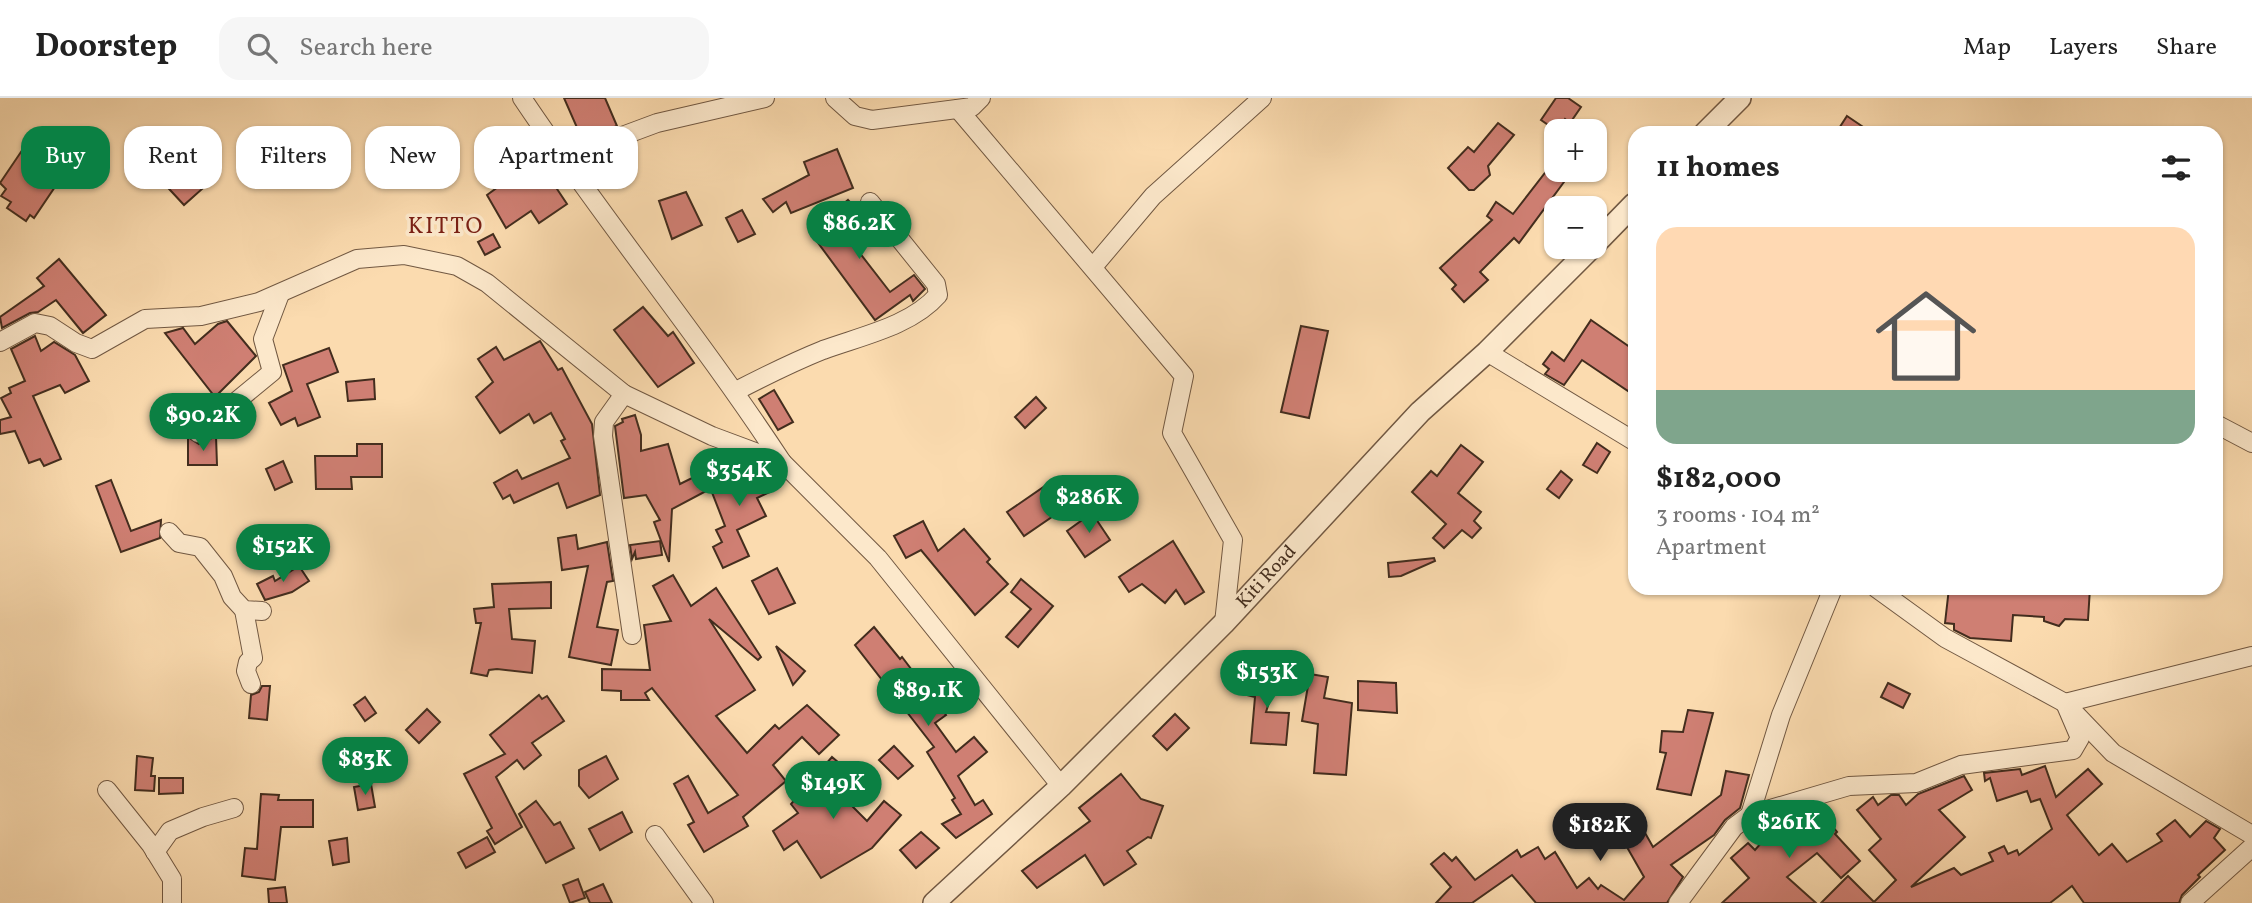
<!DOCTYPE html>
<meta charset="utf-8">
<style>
:root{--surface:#fff;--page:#f6f6f6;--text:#222;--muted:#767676;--line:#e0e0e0;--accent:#0b8043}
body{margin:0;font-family:Vollkorn,serif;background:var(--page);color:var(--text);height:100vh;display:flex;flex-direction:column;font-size:26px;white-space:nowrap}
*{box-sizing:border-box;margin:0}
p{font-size:23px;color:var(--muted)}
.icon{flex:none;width:38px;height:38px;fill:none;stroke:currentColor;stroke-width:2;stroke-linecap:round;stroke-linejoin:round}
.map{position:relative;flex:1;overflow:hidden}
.details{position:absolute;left:1628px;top:28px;width:595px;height:469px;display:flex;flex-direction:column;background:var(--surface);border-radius:21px;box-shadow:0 2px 5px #0004}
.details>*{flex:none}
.top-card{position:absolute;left:21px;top:28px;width:665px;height:63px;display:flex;gap:14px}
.tools{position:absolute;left:1544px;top:21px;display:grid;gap:14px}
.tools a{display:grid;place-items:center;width:63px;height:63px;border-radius:14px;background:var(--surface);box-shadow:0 2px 5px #0004;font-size:35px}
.price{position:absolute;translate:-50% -60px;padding:0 16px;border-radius:24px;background:var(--accent);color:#fff;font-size:23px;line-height:46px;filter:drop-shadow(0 2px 4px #0008)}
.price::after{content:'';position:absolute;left:50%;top:42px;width:21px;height:16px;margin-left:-10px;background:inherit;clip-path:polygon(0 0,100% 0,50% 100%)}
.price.current{background:#222;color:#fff}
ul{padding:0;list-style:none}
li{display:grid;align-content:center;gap:14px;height:371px;padding:0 28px}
li span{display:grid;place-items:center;height:217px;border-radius:21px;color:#555}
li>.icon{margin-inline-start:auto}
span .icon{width:126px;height:126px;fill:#fffc;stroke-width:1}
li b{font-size:30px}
h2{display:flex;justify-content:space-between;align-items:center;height:84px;padding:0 28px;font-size:30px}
.pill{padding:0 24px;border-radius:21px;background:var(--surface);box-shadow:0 2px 5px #0004;font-size:24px;line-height:63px}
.pill.current{background:var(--accent);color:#fff}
header{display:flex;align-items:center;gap:42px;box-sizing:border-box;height:98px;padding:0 35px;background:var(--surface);border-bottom:2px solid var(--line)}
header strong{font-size:33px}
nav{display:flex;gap:38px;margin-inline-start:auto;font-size:24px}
.search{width:490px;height:63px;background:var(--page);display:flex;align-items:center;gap:18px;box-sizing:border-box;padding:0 24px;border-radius:21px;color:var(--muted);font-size:26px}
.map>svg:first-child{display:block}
</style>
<header>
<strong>Doorstep</strong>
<div class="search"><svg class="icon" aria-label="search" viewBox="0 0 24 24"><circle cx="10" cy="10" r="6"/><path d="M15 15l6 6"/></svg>Search here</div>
<nav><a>Map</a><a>Layers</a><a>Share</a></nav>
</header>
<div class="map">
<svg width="2252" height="805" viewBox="0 0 2252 805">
<rect width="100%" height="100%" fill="#fbdbaf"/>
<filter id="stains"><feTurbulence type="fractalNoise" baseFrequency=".00286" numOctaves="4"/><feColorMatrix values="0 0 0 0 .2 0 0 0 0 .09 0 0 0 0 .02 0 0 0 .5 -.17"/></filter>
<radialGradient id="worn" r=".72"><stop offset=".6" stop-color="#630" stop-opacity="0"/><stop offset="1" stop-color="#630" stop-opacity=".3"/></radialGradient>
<!-- building -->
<g fill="#cf7f73" stroke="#432d1e" stroke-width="2">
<path d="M564 0H605L617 28 582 41Z"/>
<path d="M1556 0H1568L1581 9 1570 25 1565 21 1557 33 1541 22Z"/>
<path d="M1847 18 1872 35H1836Z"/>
<path d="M1498 25 1514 37 1488 68 1490 77 1474 92H1469L1448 70 1468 49 1474 54Z"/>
<path d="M151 35 202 91 184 107 133 52Z"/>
<path d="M27 45 67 71 34 120 30 117 26 123 7 110 11 104 1 98 6 91 0 85Z"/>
<path d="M837 51 853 90 791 115 786 104 773 114 763 101 809 77 804 64Z"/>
<path d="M541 67 567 106 539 125 531 113 506 130 487 97 513 78 517 83Z"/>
<path d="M1548 71 1564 84 1519 145 1514 140 1480 174 1488 182 1464 204 1452 191 1456 187 1440 170 1492 122 1487 118 1496 104 1513 116Z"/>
<path d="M686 94 702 127 672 141 659 103Z"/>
<path d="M848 102 874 130 852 145 890 194 914 177 925 191 913 203 910 197 875 222 810 134Z"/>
<path d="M742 112 755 136 738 144 726 120Z"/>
<path d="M493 136 500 149 485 157 478 144Z"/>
<path d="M59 161 106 217 83 235 56 202 38 214 30 215 2 230 0 219 44 188 37 180Z"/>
<path d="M643 209 668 238 673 234 694 265 658 289 614 232Z"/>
<path d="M1591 222 1634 252V283L1628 293 1582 262 1564 287 1545 276 1549 271 1543 266 1552 254 1564 263Z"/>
<path d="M227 223 256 258 215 299 165 235 183 230 195 246 218 226Z"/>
<path d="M1301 228 1328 233 1309 320 1281 314Z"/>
<path d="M35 238 41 253 54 244 75 257 89 283 65 295 60 287 33 298 61 361 44 368 40 361 29 365 15 333 0 336V322L11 319 1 300 11 295 9 290 25 283 11 251Z"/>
<path d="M540 243 558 272 562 270 592 326 600 397 567 410 558 385 514 405 510 397 503 401 494 385 517 372 522 381 570 360 561 343 565 341 551 315 534 325 529 316 500 335 476 299 493 284 478 261 496 249 504 262Z"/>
<path d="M329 250 338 274 307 286 320 319 298 328 295 320 281 327 269 305 292 293 283 267Z"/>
<path d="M374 281 375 301 348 303 346 284Z"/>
<path d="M774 292 793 324 778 332 759 301Z"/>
<path d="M1036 299 1046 310 1025 330 1015 319Z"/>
<path d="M635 317 641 337V353L668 346 680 386 700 376 708 392 672 411 669 464 654 424 660 422 646 397 624 400 615 328 623 324 622 321Z"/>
<path d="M216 338 217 367H188V339L199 346Z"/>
<path d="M1597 345 1610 354 1597 375 1583 367Z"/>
<path d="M357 346H382V379H351L352 391H316L315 358H357Z"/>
<path d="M1461 347 1483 364 1458 395 1481 414 1474 423 1481 430 1472 440 1462 432 1444 450 1433 440 1446 426 1412 394 1431 373 1437 378Z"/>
<path d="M283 363 292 384 275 392 266 371Z"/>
<path d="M754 366 765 370 776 391 757 400 766 418 737 432 749 458 723 470 713 449 722 444 716 432 725 428 708 384Z"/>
<path d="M1561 373 1572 382 1559 400 1547 391Z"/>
<path d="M111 382 131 433 161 422 160 440 121 454 96 388Z"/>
<path d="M1045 388 1062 412 1024 438 1007 414Z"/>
<path d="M1092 415 1110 442 1085 459 1067 433Z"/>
<path d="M923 423 938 453 964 431 990 461 987 464 1008 486 975 517 921 452 906 460 894 438Z"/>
<path d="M576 437 578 451 607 444 613 483 607 484 597 529 618 532 611 567 569 559 588 468 562 472 558 440Z"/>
<path d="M660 443 662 457 636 461 635 454 632 461 630 447Z"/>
<path d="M1173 443 1204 494 1185 506 1176 492 1165 505 1142 486 1129 494 1119 479Z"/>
<path d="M1434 460 1435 463 1401 478 1389 479 1388 465Z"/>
<path d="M299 468 309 483 292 494 265 502 257 486 273 478 275 483Z"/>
<path d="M777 470 795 505 769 516 752 483Z"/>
<path d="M673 477 691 508 716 490 761 559 758 562 709 521 755 592 716 618 747 655 775 627 779 631 807 607 839 637 819 656 802 639 773 667 786 683 743 719 748 728 704 754 688 727 694 724 674 686 688 678 708 715 738 697 652 590 645 595 649 602H621V593L602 592V571L650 572 644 527 671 523 653 488Z"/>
<path d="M1021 481 1053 508 1018 549 1006 539 1031 511 1011 494Z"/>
<path d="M551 484V510L509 511 512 541 535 543 532 575 497 571 489 572 487 578 471 575 481 525H476L474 511 494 509 492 486Z"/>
<path d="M1949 490H2090L2088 522 2065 521 2059 528 2044 523V519L2013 517 2011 543 1970 540 1954 532V526L1945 525Z"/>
<path d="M874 529 900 561 902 559 946 617 935 625 956 654 974 639 987 654 958 678 975 707 983 702 992 716 956 740 942 726 961 716 952 702 955 700 927 654 934 649 855 547Z"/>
<path d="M776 548 805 573 793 587Z"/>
<path d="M1257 566 1279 573 1266 614 1289 615 1286 647 1251 645 1255 599 1247 597Z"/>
<path d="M1310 576 1328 579 1324 600 1352 605 1346 677 1314 675 1318 626 1302 623Z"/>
<path d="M1358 583 1396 585 1397 615 1358 612Z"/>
<path d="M1888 585 1910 596 1903 610 1881 599Z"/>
<path d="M262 588H270L267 622 249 620 251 597 259 594Z"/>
<path d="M539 597 542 601 547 598 564 623 532 645 541 657 524 671 517 662 496 679 522 729 495 746 487 733 492 730 464 676 505 656 490 637Z"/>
<path d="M365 599 376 615 365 623 354 607Z"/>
<path d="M427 611 440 624 419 645 406 632Z"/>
<path d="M1688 612 1713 615 1691 697 1657 691 1666 655 1660 654 1662 633 1683 634Z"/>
<path d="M1175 616 1189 630 1167 652 1153 638Z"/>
<path d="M894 648 913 668 898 681 879 662Z"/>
<path d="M137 658 153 660 151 678H155L154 693 135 692Z"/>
<path d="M606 658 618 681 589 700 579 688V672Z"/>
<path d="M832 659 859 682 844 700 867 723 884 703 901 717 872 750 821 780 797 743 784 752 773 733 798 715 791 706Z"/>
<path d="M2045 668 2056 699 2088 671 2102 686 2067 717 2099 757 2112 746 2127 764 2162 743 2157 736 2175 722 2190 739 2206 723 2220 731 2214 740 2225 752 2198 777 2200 779 2182 797 2179 805H2084L2072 788 2050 805H1821L1848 778 1874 804 1896 782 1869 752 1881 741 1857 712 1873 699 1878 707 1891 697H1899L1906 707 1918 696 1964 678 1972 692 1939 712 1965 739 1911 789 1954 770 1961 777 1993 763 1989 755 2004 748 2008 756 2017 752 2019 757 2052 731 2040 701 2031 704 2027 693 1997 703 1990 680 1985 683 1984 675 2020 671 2022 677Z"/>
<path d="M1726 673 1749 677 1740 710 1725 722 1714 737 1671 767 1683 779 1667 805H1536L1512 777 1472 805H1436L1451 789 1431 766 1444 755 1452 763 1456 759 1475 782 1517 752 1521 759 1538 749 1545 761 1555 754 1577 790 1589 780 1598 791 1601 787 1624 802 1644 779 1624 744 1644 733 1653 749 1721 697Z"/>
<path d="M1121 676 1141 701 1163 708 1151 740 1148 739 1127 753 1136 766 1104 787 1085 757 1037 790 1022 773 1090 723 1079 710Z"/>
<path d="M159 680H183V695L159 696Z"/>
<path d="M371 686 375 709 358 712 354 689Z"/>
<path d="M261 696 279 697 278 702H313V729H281L275 782 242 778 245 750 257 751Z"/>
<path d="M536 703 554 727 560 724 574 750 546 765 519 716Z"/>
<path d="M1817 709 1837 734 1835 736 1860 763 1841 780 1817 755 1787 779 1816 805H1722L1749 780 1731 760 1748 745 1755 752 1776 728 1780 732 1799 716Z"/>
<path d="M622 714 632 734 600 752 589 731Z"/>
<path d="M921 734 939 750 916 770 900 752Z"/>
<path d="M487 739 495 754 466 770 458 755Z"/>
<path d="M347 740 349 764 333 767 329 743Z"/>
<path d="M578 781 585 800 570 805 563 787Z"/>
<path d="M603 786 612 805H590L585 794Z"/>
<path d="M285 789 287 805H269L268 791Z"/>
</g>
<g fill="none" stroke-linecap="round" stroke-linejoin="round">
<defs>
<g id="minor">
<path d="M522 0C605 124 700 239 782 364"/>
<path d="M835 0 855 18 872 22 972 9 981 0"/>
<path d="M958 11 1184 278 1172 335 1233 442 1224 525"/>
<path d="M563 60 657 25 765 0"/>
<path d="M1093 169 1153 98 1262 0"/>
<path d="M0 244 35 225 50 228 76 245 92 251 145 221 201 218 259 204 357 161 404 157 457 168 487 185 624 296 712 338 782 364 878 460 1061 688"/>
<path d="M1487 254 1634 343"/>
<path d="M736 293C765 278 793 264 823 252 861 238 911 228 938 197L936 186 870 104"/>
<path d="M624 296 604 324 603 338 632 537"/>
<path d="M2216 326 2252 345"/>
<path d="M198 335 272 274 263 241 280 196"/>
<path d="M169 434 179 445 200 449 223 478 232 499 244 512 262 513"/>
<path d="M1876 490 1945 540 2065 605 2113 655 2252 737"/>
<path d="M244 512 253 560 248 564 246 573 251 586"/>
<path d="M107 692 151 747 172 781V805"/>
<path d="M1750 717 1781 617 1833 490"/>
<path d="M655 737 704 805"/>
<path d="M155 754 170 733 203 719 234 710"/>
<path d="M1678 805 1734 729 1750 717 1849 688 1916 685 1961 667 2073 652 2080 640 2065 605 2252 558"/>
<path d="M2190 805 2252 749"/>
</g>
<g id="tertiary">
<path d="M1705 35 1740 0"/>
<path d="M1594 147 1634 106"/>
<path id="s1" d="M934 805 1061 688 1224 525 1420 314 1487 254 1592 149"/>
</g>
</defs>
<!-- minor casing -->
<use href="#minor" stroke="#715842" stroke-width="20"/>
<!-- tertiary casing -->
<use href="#tertiary" stroke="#715842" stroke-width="24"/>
<!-- minor -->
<use href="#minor" stroke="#fce8cb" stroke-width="18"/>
<!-- tertiary -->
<use href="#tertiary" stroke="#fce8cb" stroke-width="21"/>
</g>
<g text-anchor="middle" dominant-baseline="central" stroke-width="7" stroke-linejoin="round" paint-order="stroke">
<!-- street labels -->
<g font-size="19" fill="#432d1e" stroke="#fce8cb">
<text stroke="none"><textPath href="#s1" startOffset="466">Kiti Road</textPath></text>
</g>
<!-- quarter labels -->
<g font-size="23" letter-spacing="2" fill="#7a1f14" stroke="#fce8cb">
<text x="446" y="129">KITTO</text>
</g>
</g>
<rect width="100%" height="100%" filter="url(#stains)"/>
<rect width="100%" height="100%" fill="url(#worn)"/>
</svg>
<div class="tools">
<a>+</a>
<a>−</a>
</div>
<b class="price" style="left:859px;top:163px">$86.2K</b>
<b class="price" style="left:203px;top:355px">$90.2K</b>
<b class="price" style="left:739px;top:410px">$354K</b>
<b class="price" style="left:1089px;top:437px">$286K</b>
<b class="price" style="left:283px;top:486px">$152K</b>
<b class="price" style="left:1267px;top:612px">$153K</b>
<b class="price" style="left:928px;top:630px">$89.1K</b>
<b class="price" style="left:365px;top:699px">$83K</b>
<b class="price" style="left:833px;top:723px">$149K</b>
<b class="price" style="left:1789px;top:762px">$261K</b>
<b class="price current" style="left:1600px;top:765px">$182K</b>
<div class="top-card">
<a class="pill current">Buy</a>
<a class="pill">Rent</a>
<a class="pill">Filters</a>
<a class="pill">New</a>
<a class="pill">Apartment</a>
</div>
<section class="details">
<h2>11 homes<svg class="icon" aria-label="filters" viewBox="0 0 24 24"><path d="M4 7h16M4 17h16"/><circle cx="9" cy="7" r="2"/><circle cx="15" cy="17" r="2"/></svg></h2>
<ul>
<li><span style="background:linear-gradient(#ffd9b3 75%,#7fa58c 0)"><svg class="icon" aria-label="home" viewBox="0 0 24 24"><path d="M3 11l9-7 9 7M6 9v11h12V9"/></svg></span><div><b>$182,000</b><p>3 rooms · 104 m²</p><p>Apartment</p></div></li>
</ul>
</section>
</div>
